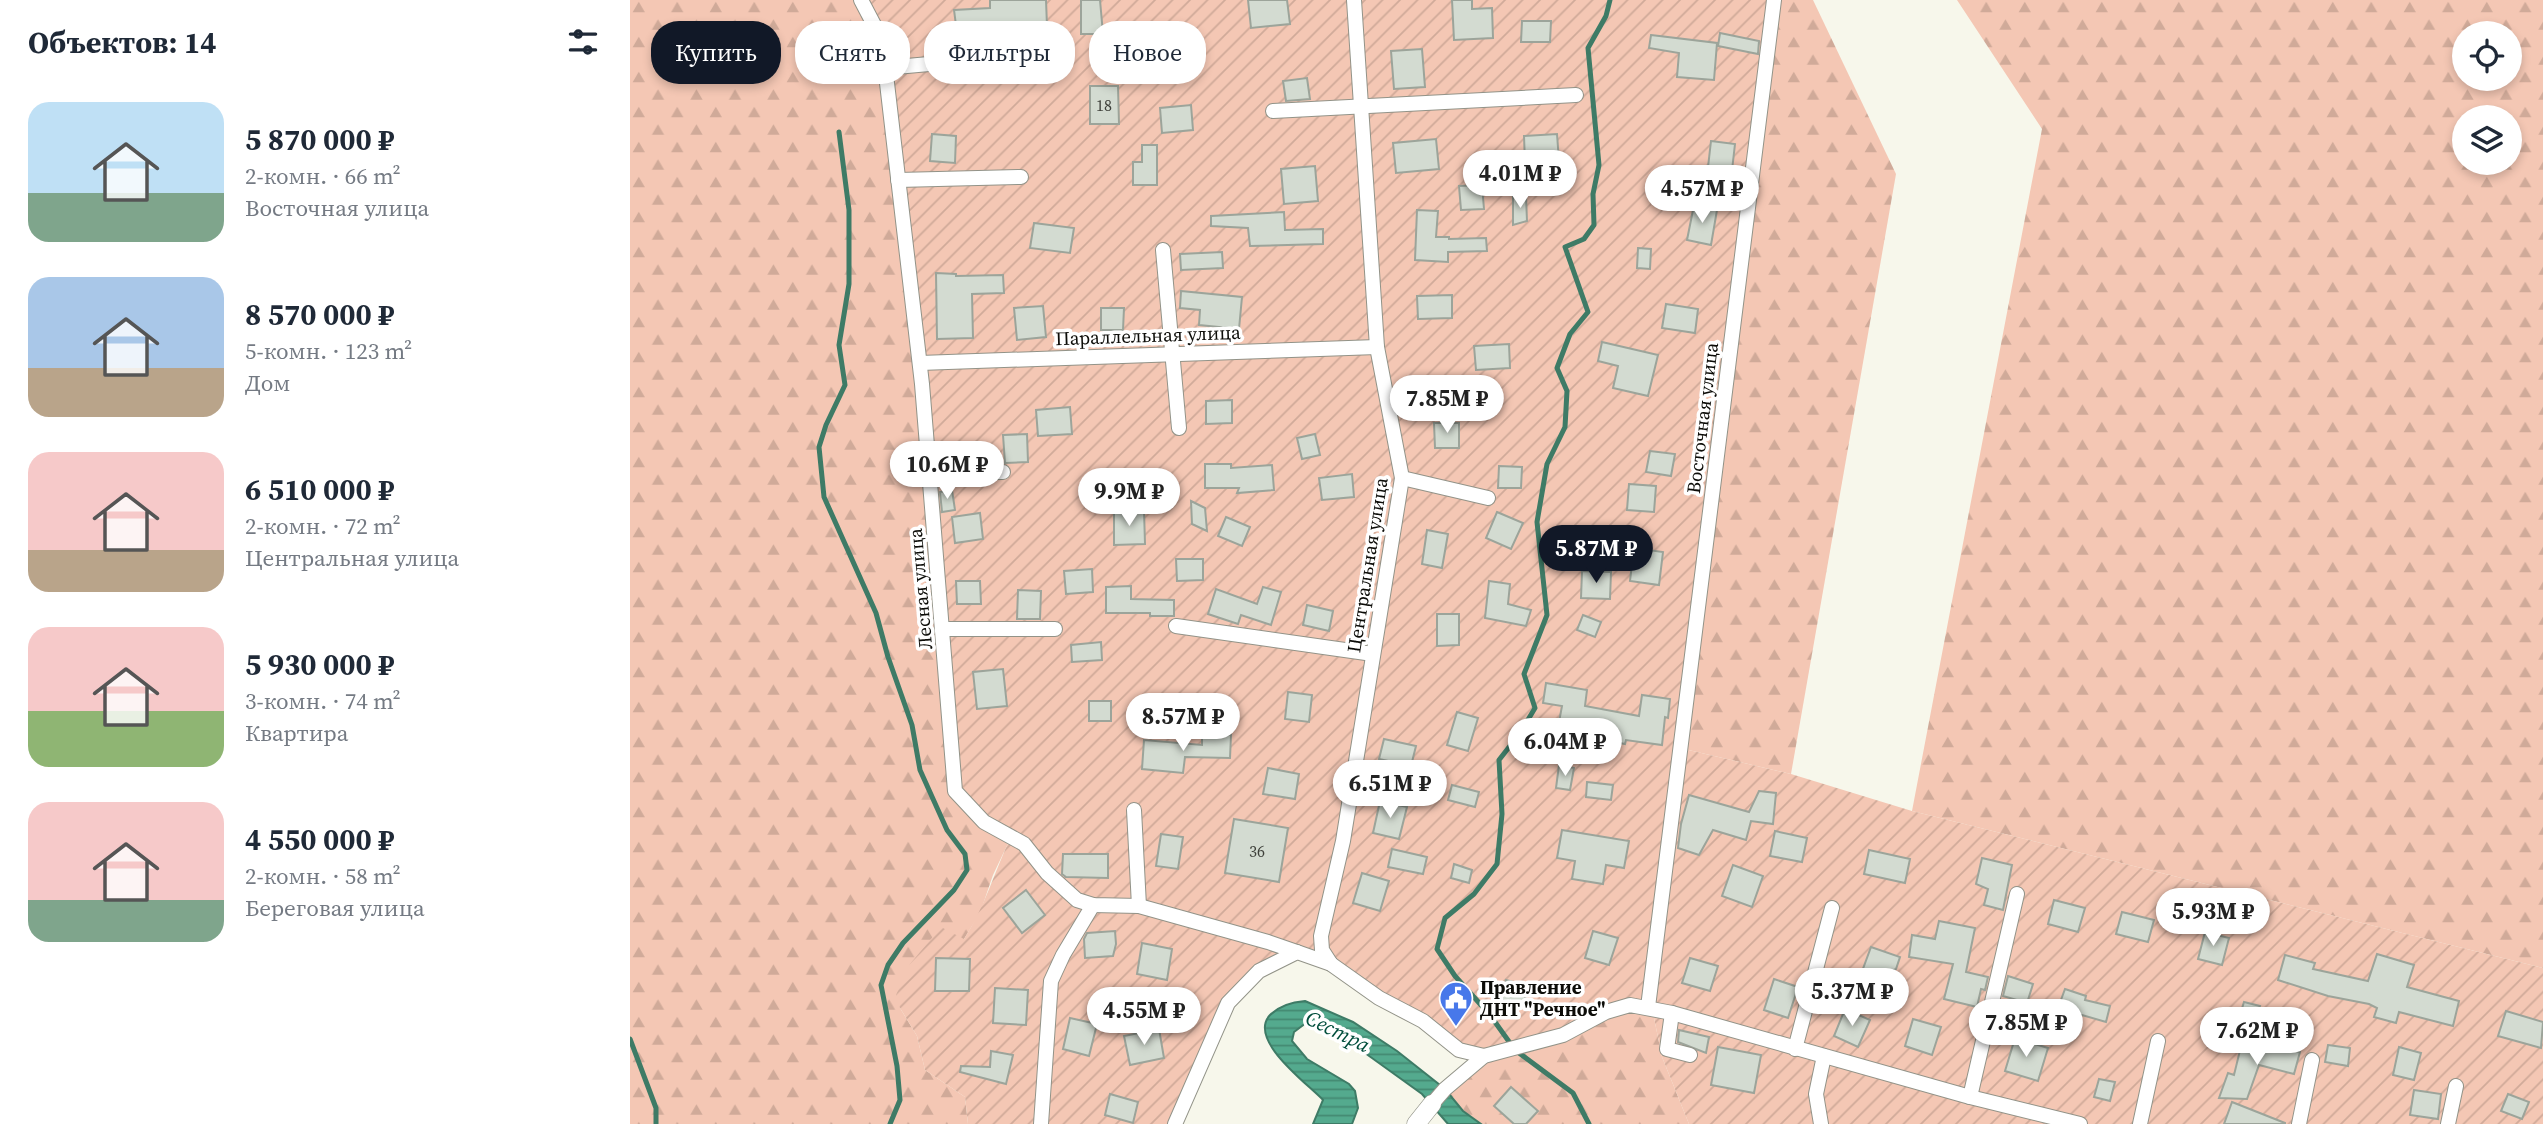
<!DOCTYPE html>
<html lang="ru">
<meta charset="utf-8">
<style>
:root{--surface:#fff;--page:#f6f6f7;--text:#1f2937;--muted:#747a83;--accent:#111827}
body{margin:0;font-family:"Source Serif 4",serif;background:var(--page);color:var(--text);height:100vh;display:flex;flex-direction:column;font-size:26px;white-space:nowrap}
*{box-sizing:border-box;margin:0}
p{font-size:23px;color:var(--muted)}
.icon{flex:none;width:38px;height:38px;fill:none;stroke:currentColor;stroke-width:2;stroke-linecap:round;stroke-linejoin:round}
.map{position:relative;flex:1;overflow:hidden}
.details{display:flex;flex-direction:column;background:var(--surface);width:630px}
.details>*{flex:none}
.banner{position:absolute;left:21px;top:21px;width:665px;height:63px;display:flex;gap:14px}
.controls{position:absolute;left:1822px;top:21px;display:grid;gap:14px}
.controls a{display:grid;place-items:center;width:70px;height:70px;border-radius:50%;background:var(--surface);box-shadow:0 4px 10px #0003;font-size:35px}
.price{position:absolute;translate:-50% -60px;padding:0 16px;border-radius:24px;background:#fff;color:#222;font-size:23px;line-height:46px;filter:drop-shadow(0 2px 4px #0008)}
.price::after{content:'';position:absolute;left:50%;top:42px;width:21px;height:16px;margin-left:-10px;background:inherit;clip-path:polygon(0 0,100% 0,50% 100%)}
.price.active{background:var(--accent);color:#fff}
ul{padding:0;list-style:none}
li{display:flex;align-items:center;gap:21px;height:175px;padding:0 28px}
li span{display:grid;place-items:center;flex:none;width:196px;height:140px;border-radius:21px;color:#555}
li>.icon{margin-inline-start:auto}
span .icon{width:84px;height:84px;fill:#fffc;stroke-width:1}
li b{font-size:30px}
h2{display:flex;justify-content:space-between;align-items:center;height:84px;padding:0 28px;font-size:30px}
.chip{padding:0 24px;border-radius:28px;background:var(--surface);box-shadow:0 4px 10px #0003;font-size:24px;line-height:63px}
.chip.active{background:var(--accent);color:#fff}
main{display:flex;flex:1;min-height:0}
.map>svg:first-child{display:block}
</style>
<main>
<section class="details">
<h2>Объектов: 14<svg class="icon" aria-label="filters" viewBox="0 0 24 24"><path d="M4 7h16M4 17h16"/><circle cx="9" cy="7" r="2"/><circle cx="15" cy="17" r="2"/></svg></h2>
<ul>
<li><span style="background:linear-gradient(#bfe0f5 65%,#7fa58c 0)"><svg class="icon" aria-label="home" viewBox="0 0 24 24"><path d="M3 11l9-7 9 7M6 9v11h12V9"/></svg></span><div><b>5 870 000 ₽</b><p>2-комн. · 66 m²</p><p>Восточная улица</p></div></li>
<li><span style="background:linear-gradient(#a9c7e8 65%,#b9a48a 0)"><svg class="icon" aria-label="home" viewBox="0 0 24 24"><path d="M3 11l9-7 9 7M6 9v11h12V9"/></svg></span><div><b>8 570 000 ₽</b><p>5-комн. · 123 m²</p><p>Дом</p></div></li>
<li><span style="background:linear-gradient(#f6c9c9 70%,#b9a48a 0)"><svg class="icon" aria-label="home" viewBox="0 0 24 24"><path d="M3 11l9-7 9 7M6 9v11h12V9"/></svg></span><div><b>6 510 000 ₽</b><p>2-комн. · 72 m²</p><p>Центральная улица</p></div></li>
<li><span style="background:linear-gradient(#f6c9c9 60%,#8fb573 0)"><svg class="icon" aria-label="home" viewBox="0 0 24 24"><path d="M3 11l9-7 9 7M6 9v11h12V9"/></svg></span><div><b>5 930 000 ₽</b><p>3-комн. · 74 m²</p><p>Квартира</p></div></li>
<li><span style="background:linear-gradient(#f6c9c9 70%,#7fa58c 0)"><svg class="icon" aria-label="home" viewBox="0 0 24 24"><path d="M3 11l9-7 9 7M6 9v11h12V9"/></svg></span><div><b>4 550 000 ₽</b><p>2-комн. · 58 m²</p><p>Береговая улица</p></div></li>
</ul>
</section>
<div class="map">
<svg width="1913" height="1124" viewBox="0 0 1913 1124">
<defs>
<pattern id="forest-firs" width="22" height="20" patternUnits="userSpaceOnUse" patternTransform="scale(1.75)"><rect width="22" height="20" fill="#f4c7b4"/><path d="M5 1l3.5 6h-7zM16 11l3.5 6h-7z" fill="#d0aa99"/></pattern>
<pattern id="garden-furrows" width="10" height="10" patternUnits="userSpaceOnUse" patternTransform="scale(1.75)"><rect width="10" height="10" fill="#f4c7b4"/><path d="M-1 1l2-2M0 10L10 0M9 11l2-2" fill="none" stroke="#d0aa99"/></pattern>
<pattern id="water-rules" width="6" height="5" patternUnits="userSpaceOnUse" patternTransform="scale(1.75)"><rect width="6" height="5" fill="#54aa8e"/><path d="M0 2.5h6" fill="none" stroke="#448972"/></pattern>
</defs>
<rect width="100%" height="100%" fill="#f7f7eb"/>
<!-- forest -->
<g fill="url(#forest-firs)" fill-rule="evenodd">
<path d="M0 0H231L252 40 381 837 363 875 350 913 334 939 270 1008 287 1036 295 1070 335 1097 338 1124H0Z"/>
<path d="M1144 0H1183L1266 174 1161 774 1050 748Z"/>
<path d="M1327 0H1913V968L1282 811 1412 129ZM1834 33H1880V79H1834ZM1834 117H1880V163H1834Z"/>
<path d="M1022 1008 1032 1057 1059 1124H851L833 1111 819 1094 859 1055 976 1012Z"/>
</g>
<!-- garden -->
<path fill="url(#garden-furrows)" d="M231 0H1144L1050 748 1161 774 1282 811 1913 968V1124H1059L1032 1057 1022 1008 1000 1005 859 1055 829 1050 672 954 629 971 598 1003 545 1124H338L335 1097 295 1070 287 1036 270 1008 266 995 280 964 311 927 334 939C355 907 364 872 381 837L325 791 252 40Z"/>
<!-- water -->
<path fill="url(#water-rules)" stroke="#3e7b66" stroke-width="2" d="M675 1001 723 1022 767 1051 815 1089 833 1111 851 1124H818L792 1094 735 1053 676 1023 664 1032 662 1041 677 1059 719 1084 725 1091 728 1108 722 1124H683L693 1100C678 1084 617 1040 640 1015 650 1005 662 1002 675 1001Z"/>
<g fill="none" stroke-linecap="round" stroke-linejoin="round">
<!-- stream -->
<g stroke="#3e7b66" stroke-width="5">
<path d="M209 132 219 210V284L209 345 215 385 196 425 189 447 194 497 246 613 258 657 282 725 290 770 317 830 335 854 337 870 324 890 273 943 258 965 251 985 267 1066 270 1100 260 1124"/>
<path d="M0 1039 26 1108V1124"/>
<path d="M959 1124 943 1093 885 1050 860 1015 825 976 807 949 815 918 844 894 867 864 872 814 869 760 890 733 905 708 894 674 917 615 907 522 917 464 935 427 937 391 927 368 940 334 958 312 935 247 954 239 964 225 963 194 969 165 958 48 976 16 980 0"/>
</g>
</g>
<!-- building -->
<g fill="#d3dbd1" stroke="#9ca49a" stroke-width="2">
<path d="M360 0H416L418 52 396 53 395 28 364 31 367 58 337 60 330 56 324 10 360 8Z"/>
<path d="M451 0H470L473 34H451Z"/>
<path d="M618 0H657L660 24 621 28Z"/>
<path d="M822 0H842V9L862 8 863 38 824 40Z"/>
<path d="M892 21H921L920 42H891Z"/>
<path d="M1090 33 1129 41 1128 54 1088 46Z"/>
<path d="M1021 35 1087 43 1084 80 1047 77 1049 53 1019 48Z"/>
<path d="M792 49 795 87 764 89 761 51Z"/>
<path d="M677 78 680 99 656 101 653 81Z"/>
<path d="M460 86H488L489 124H460Z"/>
<path d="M561 105 563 130 532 133 530 108Z"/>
<path d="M302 134 326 136 325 163 300 161Z"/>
<path d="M927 134 929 161 895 163 894 136Z"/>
<path d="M806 139 809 169 766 173 763 143Z"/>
<path d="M1081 141 1105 144 1101 179 1077 176Z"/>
<path d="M512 145H527V185H503V162H512Z"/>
<path d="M685 166 688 201 654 204 651 169Z"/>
<path d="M1034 178 1053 180 1051 197 1033 195Z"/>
<path d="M852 185 854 209 831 210 829 186Z"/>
<path d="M883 196H896L897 221 883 225Z"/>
<path d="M1064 205 1087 210 1081 245 1057 240Z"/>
<path d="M787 210 808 211 806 237H819V239L856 238 857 251 818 252V262L785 260Z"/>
<path d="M654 212 655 230 693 229V244L620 246 618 228 581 226V216Z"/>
<path d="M404 223 444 228 440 253 400 248Z"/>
<path d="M1008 248 1021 249 1020 269 1007 268Z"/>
<path d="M592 252 593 268 551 270 550 254Z"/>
<path d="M306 273 326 274V276L373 275 374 293 342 294 343 338 307 339Z"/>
<path d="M551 291 612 297 609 329 569 325 570 310 550 308Z"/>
<path d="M822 295V318L788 319 787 296Z"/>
<path d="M1036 304 1068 309 1065 333 1032 328Z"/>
<path d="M413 306 416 337 387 340 384 308Z"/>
<path d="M471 308H494L493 330H471Z"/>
<path d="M972 342 1028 355 1018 396 983 388 988 366 968 361Z"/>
<path d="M879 344 880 368 846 370 844 346Z"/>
<path d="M602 400V423L576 424V401Z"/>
<path d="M440 407 442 434 408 436 406 410Z"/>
<path d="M804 423H829V448H805Z"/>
<path d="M397 434 398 462 375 463 373 435Z"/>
<path d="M685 434 690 455 672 459 667 438Z"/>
<path d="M328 442 330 460 311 462 309 444Z"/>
<path d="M1020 451 1045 454 1041 476 1016 472Z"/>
<path d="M575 464H601V468L642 465 644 490 607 493 609 488H575Z"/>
<path d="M869 466 892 467 891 488H868Z"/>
<path d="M722 474 724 497 692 500 689 478Z"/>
<path d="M999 484 1026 486 1024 512 997 510Z"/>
<path d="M322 490 325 510 312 512 310 492Z"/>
<path d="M561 501 575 508 577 531 562 524Z"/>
<path d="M514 510 515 544 484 545V511Z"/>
<path d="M867 512 893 523 881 549 856 538Z"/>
<path d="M350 513 353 539 325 543 322 517Z"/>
<path d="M596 517 620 527 612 546 588 536Z"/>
<path d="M797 530 818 534 812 568 792 564Z"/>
<path d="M930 542 965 548 962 566 927 561Z"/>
<path d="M1004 548 1033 552 1029 585 1000 581Z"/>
<path d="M546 559H573V580L547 581Z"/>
<path d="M462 569 463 592 436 594 434 571Z"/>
<path d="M952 571 981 572 980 599 951 598Z"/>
<path d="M326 581H350L351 604H327Z"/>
<path d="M859 581 880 584 878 604 901 610 896 626 855 618Z"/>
<path d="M501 586V599L544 600V616H520V613H476V587Z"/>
<path d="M633 587 651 592 641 625 611 615 608 624 578 614 586 589 627 604Z"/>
<path d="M388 590 411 591 410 619H387Z"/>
<path d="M677 605 703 611 699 631 673 625Z"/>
<path d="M807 614H829V645L807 646Z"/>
<path d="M953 615 971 622 965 637 947 630Z"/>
<path d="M471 642 472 660 442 662 441 645Z"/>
<path d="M373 669 377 706 347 709 343 672Z"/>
<path d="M916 683 957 690 955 706 1009 716 1012 695 1040 699 1038 718 1035 717 1032 745 996 740 995 744 974 740 976 730 929 722 932 706 913 703Z"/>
<path d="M658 692 682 695 679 722 655 719Z"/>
<rect x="459" y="701" width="22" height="20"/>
<path d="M827 712 848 718 838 751 817 745Z"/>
<path d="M572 734 601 735 600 758 555 757 553 773 512 769 514 740 572 745Z"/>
<path d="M754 739 786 746 781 766 749 759Z"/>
<path d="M929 765 944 768 940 790 926 788Z"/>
<path d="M638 768 669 774 665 799 633 794Z"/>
<path d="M957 782 983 785 981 800 956 797Z"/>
<path d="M822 785 849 792 845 807 818 800Z"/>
<path d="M1129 791 1146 793 1143 824 1121 821 1116 840 1083 830 1069 855 1048 848 1051 824 1059 795 1119 812Z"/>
<path d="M750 801 777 807 769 839 743 833Z"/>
<path d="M604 819 658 828 649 882 595 873Z"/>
<path d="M932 830 999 841 994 868 976 865 973 884 942 879 945 861 927 858Z"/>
<path d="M1145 831 1177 838 1172 862 1140 856Z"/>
<path d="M531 834 553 837 548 869 526 866Z"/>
<path d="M762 849 797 857 793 874 758 867Z"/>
<path d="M1239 850 1280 859 1275 883 1234 874Z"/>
<path d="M433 854H478V878L436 877 432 874Z"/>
<path d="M1352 858 1382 865 1373 910 1354 905 1358 889 1346 884Z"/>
<path d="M824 864 842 870 839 883 821 878Z"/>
<path d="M1103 865 1133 876 1122 907 1092 896Z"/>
<path d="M732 873 759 881 750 911 723 903Z"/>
<path d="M396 890 415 915 392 933 373 908Z"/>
<path d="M1424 900 1455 908 1448 932 1418 924Z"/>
<path d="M1492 912 1524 920 1518 942 1486 934Z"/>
<path d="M1309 921 1345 928 1336 972 1358 977 1355 990 1351 989 1347 1007 1314 999 1323 964 1279 957 1282 935 1305 939Z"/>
<path d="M485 931 486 944 483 956 455 958 454 939 457 933Z"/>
<path d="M963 931 988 938 979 965 955 958Z"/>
<path d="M1575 932 1599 938 1592 965 1568 959Z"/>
<path d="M512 943 542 949 537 980 507 974Z"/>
<path d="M1241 947 1270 957 1266 969 1242 981 1230 977Z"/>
<path d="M1747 954 1784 965 1777 987 1829 1001 1823 1026 1769 1012 1766 1023 1744 1017 1747 1008 1739 1004 1698 996 1648 980 1655 955 1685 963 1683 969 1738 981Z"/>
<path d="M306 958 340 959 339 991H305Z"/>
<path d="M1060 958 1088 966 1080 991 1052 983Z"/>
<path d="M1378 976 1403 984 1397 1003 1373 996Z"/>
<path d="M1144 979 1168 987 1158 1018 1134 1010Z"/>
<path d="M876 980 899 986 893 1006 871 1000Z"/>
<path d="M365 988 398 990 396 1025 363 1023Z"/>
<path d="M1435 989 1456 996 1455 1000 1480 1006 1476 1022 1428 1008Z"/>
<path d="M1614 1002 1630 1006 1625 1022 1609 1018Z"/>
<path d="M1215 1009 1240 1020 1228 1047 1204 1036Z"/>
<path d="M1876 1011 1913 1022 1911 1048 1868 1036Z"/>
<path d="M440 1018 467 1024 459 1056 433 1049Z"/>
<path d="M1283 1019 1311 1027 1302 1055 1275 1046Z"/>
<path d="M529 1029 534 1058 500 1065 494 1036Z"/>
<path d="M1049 1030 1079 1037 1076 1053 1048 1042Z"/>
<path d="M1385 1038 1418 1048 1408 1081 1375 1071Z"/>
<path d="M1613 1038 1670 1052 1664 1074 1629 1065 1617 1099 1589 1098 1598 1073 1604 1075Z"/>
<path d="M1698 1045 1720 1048 1718 1066 1695 1062Z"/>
<path d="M1088 1047 1131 1055 1124 1093 1081 1085Z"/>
<path d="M1769 1047 1791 1053 1784 1080 1763 1075Z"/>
<path d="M361 1051 383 1055 376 1084 330 1072 331 1066 360 1067Z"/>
<path d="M1469 1079 1485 1082 1480 1101 1464 1097Z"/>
<path d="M881 1087 908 1111 896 1124H884L864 1106Z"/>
<path d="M1784 1090 1811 1094 1808 1119 1780 1115Z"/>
<path d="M480 1094 508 1102 503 1123 475 1115Z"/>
<path d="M1878 1094 1899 1102 1892 1119 1871 1111Z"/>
<path d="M1602 1102 1655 1123V1124H1594Z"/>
</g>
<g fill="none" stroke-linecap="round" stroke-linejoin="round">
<defs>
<g id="minor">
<path d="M231 0 252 40 292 384 325 791 354 822 394 844 417 873 447 900 463 905 509 906 638 942 667 952"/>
<path d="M255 68 321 62 334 70 428 72"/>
<path d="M643 111 946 95"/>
<path d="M268 180 391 177"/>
<path d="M533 250 549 428"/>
<path d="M290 363 747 347"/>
<path d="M300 473 373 472"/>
<path d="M772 478 858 498"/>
<path d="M546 626 743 654"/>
<path d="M312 629H425"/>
<path d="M504 810 509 906"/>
<path d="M701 964 692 950 691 936 713 841 772 478 747 347 724 0"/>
<path d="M1018 1007 1144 0"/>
<path d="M1042 1013 1037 1049 1060 1055"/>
<path d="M1165 1049 1202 908"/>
<path d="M1340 1097 1387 894"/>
<path d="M802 1104 815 1089 854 1056 933 1035 976 1012 1000 1005 1042 1013 1340 1097 1450 1124"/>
<path d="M411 1124 421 981 433 955 463 905"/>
<path d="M545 1124 598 1003 629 971 667 952 701 964 749 998 793 1021 829 1050 854 1056"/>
<path d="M1191 1124 1186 1094 1194 1056"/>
<path d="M1510 1124 1528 1041"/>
<path d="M1669 1124 1682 1060"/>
<path d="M1818 1124 1826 1086"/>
</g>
<path id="tertiary" d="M786 1124 802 1104"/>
</defs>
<!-- minor casing -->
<use href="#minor" stroke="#929388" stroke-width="16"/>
<!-- tertiary casing -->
<use href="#tertiary" stroke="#929388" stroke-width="19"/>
<!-- minor -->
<use href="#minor" stroke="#fff" stroke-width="14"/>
<!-- tertiary -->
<use href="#tertiary" stroke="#fff" stroke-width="18"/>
</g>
<!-- icons -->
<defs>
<symbol id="civic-pin" viewBox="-11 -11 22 30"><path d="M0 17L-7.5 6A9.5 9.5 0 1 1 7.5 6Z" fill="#4778ea" stroke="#fff"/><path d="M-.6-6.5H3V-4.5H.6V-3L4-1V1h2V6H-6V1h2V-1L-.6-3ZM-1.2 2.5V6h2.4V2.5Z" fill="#fff"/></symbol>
</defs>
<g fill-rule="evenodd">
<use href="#civic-pin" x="807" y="979" width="38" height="52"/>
</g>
<g text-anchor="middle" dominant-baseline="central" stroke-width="7" stroke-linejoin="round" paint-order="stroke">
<!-- number labels -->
<g font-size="16" fill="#3e403a">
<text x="474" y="105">18</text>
<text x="627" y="851">36</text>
</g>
<!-- street labels -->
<g font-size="19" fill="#0c0c08" stroke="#fff">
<text transform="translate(518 335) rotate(-2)">Параллельная улица</text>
<text transform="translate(1072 418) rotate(-83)">Восточная улица</text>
<text transform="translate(737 565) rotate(-81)">Центральная улица</text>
<text transform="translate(290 589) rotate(-95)">Лесная улица</text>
</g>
<!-- poi labels -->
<g font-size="19" font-weight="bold" fill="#0c0c08" stroke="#fff" text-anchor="start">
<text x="850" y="987">Правление<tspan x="850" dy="22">ДНТ "Речное"</tspan></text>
</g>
<!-- water labels -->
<g font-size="21" font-style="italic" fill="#014e3c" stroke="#fff">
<text transform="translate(708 1031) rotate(26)">Сестра</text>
</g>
</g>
</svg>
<div class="controls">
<a><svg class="icon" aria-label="locate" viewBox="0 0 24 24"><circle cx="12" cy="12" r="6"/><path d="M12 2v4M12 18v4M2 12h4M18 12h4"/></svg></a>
<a><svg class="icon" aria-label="layers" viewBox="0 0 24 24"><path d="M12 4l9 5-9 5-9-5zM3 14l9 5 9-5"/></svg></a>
</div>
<b class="price" style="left:890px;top:210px">4.01M ₽</b>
<b class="price" style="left:1072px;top:225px">4.57M ₽</b>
<b class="price" style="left:817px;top:435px">7.85M ₽</b>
<b class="price" style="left:317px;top:501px">10.6M ₽</b>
<b class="price" style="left:499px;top:528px">9.9M ₽</b>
<b class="price active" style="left:966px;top:585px">5.87M ₽</b>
<b class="price" style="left:553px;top:753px">8.57M ₽</b>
<b class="price" style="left:935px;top:778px">6.04M ₽</b>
<b class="price" style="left:760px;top:820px">6.51M ₽</b>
<b class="price" style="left:1583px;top:948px">5.93M ₽</b>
<b class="price" style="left:1222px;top:1028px">5.37M ₽</b>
<b class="price" style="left:514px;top:1047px">4.55M ₽</b>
<b class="price" style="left:1396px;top:1059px">7.85M ₽</b>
<b class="price" style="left:1627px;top:1067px">7.62M ₽</b>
<div class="banner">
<a class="chip active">Купить</a>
<a class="chip">Снять</a>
<a class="chip">Фильтры</a>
<a class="chip">Новое</a>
</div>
</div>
</main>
